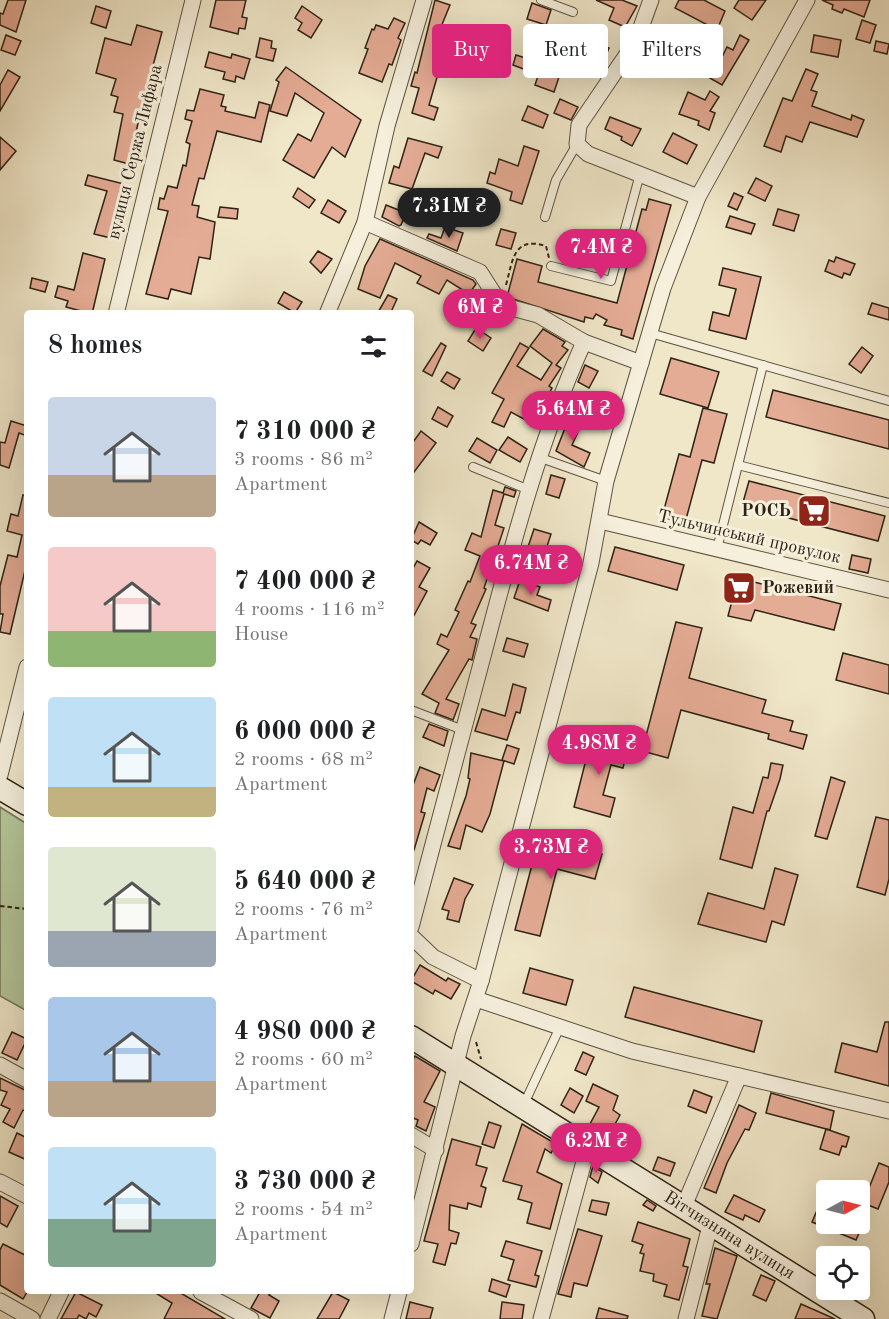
<!DOCTYPE html>
<meta charset="utf-8">
<style>
:root{--surface:#fff;--page:#f2f2f2;--text:#202124;--muted:#757577;--accent:#db2777}
body{margin:0;font-family:"Old Standard TT",serif;background:var(--page);color:var(--text);height:100vh;display:flex;flex-direction:column;font-size:22px;white-space:nowrap}
*{box-sizing:border-box;margin:0}
p{font-size:20px;color:var(--muted)}
.icon{flex:none;width:33px;height:33px;fill:none;stroke:currentColor;stroke-width:2;stroke-linecap:round;stroke-linejoin:round}
.map{position:relative;flex:1;overflow:hidden}
.details{position:absolute;left:24px;top:310px;width:390px;height:984px;display:flex;flex-direction:column;background:var(--surface);border-radius:6px;box-shadow:0 6px 24px #0002}
.details>*{flex:none}
.guide{position:absolute;left:432px;top:24px;width:366px;height:54px;display:flex;gap:12px}
.needle{width:39px;rotate:83deg}
.buttons{position:absolute;left:816px;top:1180px;display:grid;gap:12px}
.buttons a{display:grid;place-items:center;width:54px;height:54px;border-radius:6px;background:var(--surface);box-shadow:0 6px 24px #0002;font-size:30px}
.price{position:absolute;translate:-50% -51px;padding:0 14px;border-radius:21px;background:var(--accent);color:#fff;font-size:20px;line-height:39px;filter:drop-shadow(0 2px 3px #0008)}
.price::after{content:'';position:absolute;left:50%;top:36px;width:18px;height:14px;margin-left:-9px;background:inherit;clip-path:polygon(0 0,100% 0,50% 100%)}
.price.on{background:#222;color:#fff}
ul{padding:0;list-style:none}
li{display:flex;align-items:center;gap:18px;height:150px;padding:0 24px}
li span{display:grid;place-items:center;flex:none;width:168px;height:120px;border-radius:6px;color:#555}
li>.icon{margin-inline-start:auto}
span .icon{width:72px;height:72px;fill:#fffc;stroke-width:1}
li b{font-size:26px}
h2{display:flex;justify-content:space-between;align-items:center;height:72px;padding:0 24px;font-size:26px}
.chip{padding:0 21px;border-radius:6px;background:var(--surface);box-shadow:0 6px 24px #0002;font-size:21px;line-height:54px}
.chip.on{background:var(--accent);color:#fff}
.map>svg:first-child{display:block}
</style>
<div class="map">
<svg width="889" height="1319" viewBox="0 0 889 1319">
<rect width="100%" height="100%" fill="#f0e7c9"/>
<filter id="stains"><feTurbulence type="fractalNoise" baseFrequency=".00333" numOctaves="4"/><feColorMatrix values="0 0 0 0 .2 0 0 0 0 .09 0 0 0 0 .02 0 0 0 .5 -.17"/></filter>
<radialGradient id="worn" r=".72"><stop offset=".6" stop-color="#630" stop-opacity="0"/><stop offset="1" stop-color="#630" stop-opacity=".3"/></radialGradient>
<!-- green -->
<path fill="#b5c79a" stroke="#727558" stroke-width="1.5" d="M0 807 27 824V1011L0 996Z"/>
<!-- building -->
<g fill="#e5ac95" stroke="#2e2315" stroke-width="1.5">
<path d="M8 0H26L16 32 0 25V13L3 14Z"/>
<path d="M216 0H246L242 17 247 18 245 29 239 28 238 34 210 27Z"/>
<path d="M435 0 450 5 441 27 447 28 445 32 459 36 449 58 445 76 438 74 429 105 438 108 434 120 412 113 419 88 411 86 415 72 417 73Z"/>
<path d="M596 0H622L637 6 625 27 609 20 614 8Z"/>
<path d="M679 0H704L725 11 717 30 675 8Z"/>
<path d="M739 0H766L752 20 734 8Z"/>
<path d="M822 0H870L864 17 844 9 842 13 832 9 833 5Z"/>
<path d="M532 3 551 10 546 25 527 19Z"/>
<path d="M96 6 111 11 106 28 91 23Z"/>
<path d="M302 6 322 20 311 38 298 30 302 23 295 18Z"/>
<path d="M394 18 405 23 398 38 401 40 392 65 389 64 382 82 359 73 368 49 365 48 372 29 374 30 376 25 388 29Z"/>
<path d="M862 20 876 25 870 43 856 39Z"/>
<path d="M137 25 162 32 146 92 153 94 150 107 142 105 129 164 114 160 123 114 114 112 118 97 111 95 116 79 96 73 105 38 131 45Z"/>
<path d="M671 27 683 31 677 48 681 50 678 60 670 57 663 75 650 70 660 41 665 43Z"/>
<path d="M6 35 21 41 15 55 1 50Z"/>
<path d="M740 35 749 40 722 85 708 77 714 65 717 67 727 47 733 50Z"/>
<path d="M814 35 841 40 838 57 811 52Z"/>
<path d="M260 38 272 41 271 48 276 49 273 61 256 57Z"/>
<path d="M876 41 889 44 887 54 874 51Z"/>
<path d="M597 44 609 48 600 70 588 66Z"/>
<path d="M209 52 231 58 232 54 250 59 244 79 236 76 235 82 223 79 225 72 205 67Z"/>
<path d="M516 55 538 62 534 73 513 65Z"/>
<path d="M286 67 361 120 345 157 332 147 314 178 283 160 298 134 311 141 324 113 295 93 287 116 270 111 279 82 276 80Z"/>
<path d="M541 67 560 74 554 92 535 85Z"/>
<path d="M806 69 818 74 811 90 817 92 812 106 851 120 852 115 864 120 857 137 810 122 802 142 786 136 781 152 764 146 783 98 792 101Z"/>
<path d="M8 70 20 77 0 111V85Z"/>
<path d="M200 89 224 95 221 106 226 107 225 111 255 118 259 102 270 105 261 142 217 131 204 179 199 178 192 205 199 206 197 217 215 222 210 259 199 257 191 294 171 289 168 299 146 294 168 211 158 209 160 198 164 199 168 186 177 188 183 165 186 166 190 144 186 142 192 121 185 119 187 110 194 111Z"/>
<path d="M710 91 719 97 710 111 715 113 709 130 698 125 699 121 679 114 688 92 705 100Z"/>
<path d="M560 99 578 107 571 120 554 113Z"/>
<path d="M528 106 548 115 543 128 522 120Z"/>
<path d="M610 117 641 129 632 146 621 140 622 137 605 129Z"/>
<path d="M673 133 697 145 687 164 663 152Z"/>
<path d="M0 137 16 151 0 170Z"/>
<path d="M408 138 442 147 438 158 425 153 412 189 389 183 394 166 399 168Z"/>
<path d="M524 146 539 151 522 204 510 200 512 192 487 183 490 172 495 174 499 159 518 166Z"/>
<path d="M88 175 124 184 111 238 94 234 107 191 85 185Z"/>
<path d="M756 178 772 186 765 201 748 193Z"/>
<path d="M298 188 315 200 309 208 293 197Z"/>
<path d="M734 193 743 197 737 210 728 206Z"/>
<path d="M649 199 671 205 633 339 621 335 622 330 604 325 607 320 596 314 593 319 585 317 584 322 507 297 517 259 542 266 538 282 617 303 642 209 646 210Z"/>
<path d="M328 200 346 211 339 223 321 213Z"/>
<path d="M386 205 406 213 401 225 399 226 382 217Z"/>
<path d="M220 207 238 209 237 219 218 217Z"/>
<path d="M778 209 799 215 794 231 773 225Z"/>
<path d="M730 216 755 224 751 234 726 227Z"/>
<path d="M445 227 463 233 457 251 427 238 429 234 441 238Z"/>
<path d="M501 229 516 233 511 249 496 245Z"/>
<path d="M380 239 473 280 476 284 469 294 447 280 439 294 417 283 421 276 395 263 380 298 358 289 365 266Z"/>
<path d="M318 251 332 259 321 273 310 262Z"/>
<path d="M83 253 105 259 92 314 66 307 68 301 55 297 58 286 74 290Z"/>
<path d="M836 257 855 264 850 275 844 273 842 278 825 271 829 260 834 262Z"/>
<path d="M723 268 761 277 746 339 709 330 713 312 729 316 736 289 719 285Z"/>
<path d="M32 278 48 282 45 292 30 288Z"/>
<path d="M284 292 302 302 295 313 278 303Z"/>
<path d="M388 295 397 299 390 314H377Z"/>
<path d="M872 303 889 308V320L868 314Z"/>
<path d="M476 328 491 338 483 351 468 341Z"/>
<path d="M543 329 565 342 562 346 568 350 556 365 561 368 549 386 552 388 533 424 511 412 504 427 492 422 504 399 492 393 520 343 529 348 517 366 541 380 552 363 530 346Z"/>
<path d="M441 343 446 346 432 376 423 371Z"/>
<path d="M862 347 873 356 861 373 849 364Z"/>
<path d="M671 358 719 372 708 408 660 394Z"/>
<path d="M585 365 598 371 589 388 578 382Z"/>
<path d="M447 372 460 379 454 389 441 381Z"/>
<path d="M773 390 889 420V449L766 417Z"/>
<path d="M438 407 453 416 447 427 432 419Z"/>
<path d="M703 408 727 414 714 463 702 460 685 523 662 517 679 454 690 457Z"/>
<path d="M571 413 584 419 572 445 590 453 584 467 556 451Z"/>
<path d="M11 421 27 426V436L19 433 9 468 0 465V442L5 443Z"/>
<path d="M421 431 436 443 411 476V445Z"/>
<path d="M508 437 527 449 520 462 499 450Z"/>
<path d="M477 438 497 450 490 463 469 451Z"/>
<path d="M551 475 565 479 559 498 546 494Z"/>
<path d="M749 481 885 516 878 541 742 506Z"/>
<path d="M505 487 516 491 514 497 504 494 495 525 504 528 484 588 486 589 471 623 476 625 470 637 477 639 472 660 469 659 446 699 459 704 453 720 435 713 439 703 422 694 449 650 437 644 441 634 447 637 459 612 455 610 468 581 470 582 480 556 465 550 472 533 481 537 493 490 503 493Z"/>
<path d="M23 495 27 496V562L10 634 0 632 3 614H0V586L8 555 17 557 22 535 7 531 11 514 18 516Z"/>
<path d="M419 522 437 533 430 545 421 540 418 544 411 540Z"/>
<path d="M534 529 551 534 543 559 526 553Z"/>
<path d="M615 547 684 565 677 590 608 571Z"/>
<path d="M852 555 871 559 868 573 849 569Z"/>
<path d="M417 561 430 568 419 587 427 591 411 621V572Z"/>
<path d="M738 578 841 604 834 630 755 610 751 621 728 616Z"/>
<path d="M520 580 540 587 537 595 551 600 548 611 514 598Z"/>
<path d="M676 622 702 628 689 678 766 700 762 713 793 721 790 731 807 735 803 749 768 739 769 734 681 710 668 758 642 751Z"/>
<path d="M507 638 528 644 524 657 503 651Z"/>
<path d="M843 653 889 665V694L836 680Z"/>
<path d="M513 684 526 688 520 713 516 712 507 740 475 731 482 709 505 716Z"/>
<path d="M429 724 448 731 444 746 423 737Z"/>
<path d="M592 736 628 746 623 768 611 765 603 795 615 798 610 817 574 807Z"/>
<path d="M507 745 519 749 514 764 502 760Z"/>
<path d="M471 753 504 761 490 814 482 832 466 825 460 849 448 846 466 796 470 779 468 778Z"/>
<path d="M771 763 783 765 780 779 769 811H767L752 868 720 859 733 807 753 813 763 777 768 778Z"/>
<path d="M420 767 440 775 434 791 427 788 421 812 425 813 414 850H411V790Z"/>
<path d="M831 777 845 782 827 839 815 836Z"/>
<path d="M876 817 889 820V879L885 895 857 887Z"/>
<path d="M539 838 602 854 595 879 557 869 540 936 515 930Z"/>
<path d="M775 868 798 875 784 925 772 921 766 942 698 924 708 893 764 909Z"/>
<path d="M454 878 473 885 465 899 459 922 447 919 449 911 442 909Z"/>
<path d="M420 965 446 981 448 978 460 984 451 999 435 990 433 994 411 981Z"/>
<path d="M530 968 573 980 566 1005 523 993Z"/>
<path d="M634 987 762 1021 754 1052 625 1017Z"/>
<path d="M885 1022H889V1086L835 1072 842 1043 877 1052Z"/>
<path d="M12 1032 27 1039 17 1060 2 1053Z"/>
<path d="M583 1052 594 1057 586 1075 575 1070Z"/>
<path d="M415 1056 440 1071 424 1102 435 1107 426 1131 416 1126 418 1120 411 1117V1064Z"/>
<path d="M0 1078 27 1091V1111L23 1110 14 1128 3 1122 10 1109 1 1105 7 1092 0 1090Z"/>
<path d="M593 1084 618 1096 613 1110 620 1115 609 1135 590 1124 599 1107 586 1101Z"/>
<path d="M570 1088 583 1096 574 1113 561 1105Z"/>
<path d="M694 1090 712 1097 706 1113 688 1106Z"/>
<path d="M771 1093 834 1111 830 1130 766 1113Z"/>
<path d="M739 1105 756 1113 749 1130 745 1129 727 1163 716 1193 704 1188Z"/>
<path d="M489 1122 501 1126 494 1148 482 1144Z"/>
<path d="M522 1124 556 1144 551 1153 545 1149 537 1172 562 1184 550 1229 527 1223 532 1203 518 1199 522 1186 503 1181Z"/>
<path d="M826 1129 849 1137 846 1147 842 1146 839 1155 820 1149Z"/>
<path d="M17 1133 27 1138V1160L9 1152Z"/>
<path d="M452 1139 481 1147 476 1165 487 1168 481 1186 486 1188 481 1207 468 1203 467 1209 450 1205 449 1230 459 1233 456 1244 451 1243 445 1265 433 1262 438 1244 424 1241Z"/>
<path d="M658 1157 675 1163 670 1176 653 1170Z"/>
<path d="M879 1163 889 1167V1182L878 1209 863 1203Z"/>
<path d="M593 1166 602 1172 598 1183 590 1177Z"/>
<path d="M734 1195 765 1210 759 1222 745 1215 743 1220 725 1212Z"/>
<path d="M0 1196 18 1206 7 1227 0 1223Z"/>
<path d="M592 1200 609 1203 606 1215 589 1211Z"/>
<path d="M647 1200 656 1206 653 1211 643 1205Z"/>
<path d="M818 1208 826 1212V1224H863L856 1240 812 1222Z"/>
<path d="M638 1222 690 1239 683 1266 688 1267 679 1300 664 1296 667 1285 653 1281 654 1274 640 1271 644 1254 640 1253 643 1245 632 1241Z"/>
<path d="M578 1229 602 1236 587 1286 574 1283 571 1297 558 1294Z"/>
<path d="M506 1241 542 1251 535 1275 539 1276 536 1287 508 1280 514 1260 501 1256Z"/>
<path d="M3 1244 27 1256V1292L23 1299 0 1285V1250Z"/>
<path d="M715 1248 737 1256 717 1319 702 1316 710 1284H706Z"/>
<path d="M761 1275 775 1281 766 1301 753 1295Z"/>
<path d="M492 1279 510 1285 506 1297 489 1291Z"/>
<path d="M76 1292 102 1305 96 1317 89 1313 86 1319 79 1315 77 1319H61Z"/>
<path d="M154 1292H179L225 1319H164L172 1303Z"/>
<path d="M260 1292H271L269 1295 279 1301 270 1318 251 1308Z"/>
<path d="M333 1292 349 1300 339 1319H317Z"/>
<path d="M410 1302 433 1308 430 1319H406Z"/>
<path d="M502 1302 524 1305 522 1319H500Z"/>
<path d="M801 1304 835 1319H795Z"/>
<path d="M599 1308 628 1316 627 1319H596Z"/>
</g>
<g fill="none" stroke-linecap="round" stroke-linejoin="round">
<defs>
<g id="lane">
<path d="M541 0 573 12"/>
<path d="M545 217 556 180 577 144"/>
<path d="M551 266 611 281 640 174"/>
<path d="M650 333 889 401"/>
<path d="M538 457 606 481"/>
<path d="M738 465 889 503"/>
<path d="M473 467 529 490"/>
<path d="M717 549 763 365"/>
<path d="M411 710 463 730"/>
<path d="M524 1104 560 1027"/>
</g>
<g id="street">
<path d="M651 0 636 41 579 125 577 144 588 154 698 197"/>
<path d="M365 222 480 272 501 305 538 315 584 342"/>
<path d="M116 314 193 0"/>
<path d="M327 314 365 222 387 126 424 0"/>
<path d="M600 521 889 590"/>
<path d="M0 775 27 667"/>
<path d="M411 927C436 833 461 739 486 645 513 542 540 439 584 342L641 363"/>
<path d="M411 936 433 957 481 981"/>
<path d="M476 999 632 1051 889 1111"/>
<path d="M0 1065 27 1080"/>
<path d="M411 1135 436 1150"/>
<path d="M0 1182 27 1196"/>
<path d="M684 1206 739 1076"/>
<path d="M411 1244 463 1036 481 981 591 563 606 481 663 288 698 197 807 0"/>
<path d="M201 1292 251 1319"/>
<path d="M0 1301 32 1319"/>
<path d="M48 1319 61 1292"/>
<path d="M392 1319 399 1292"/>
<path d="M541 1319 588 1147"/>
<path d="M686 1319 711 1222"/>
</g>
<g id="secondary">
<path d="M0 788 27 804"/>
<path id="s1" d="M411 1037 863 1319"/>
</g>
</defs>
<!-- lane casing -->
<use href="#lane" stroke="#5e5442" stroke-width="10"/>
<!-- street casing -->
<use href="#street" stroke="#5e5442" stroke-width="17"/>
<!-- secondary casing -->
<use href="#secondary" stroke="#2e2315" stroke-width="25"/>
<!-- path -->
<g stroke="#2e2315" stroke-width="2" stroke-dasharray="4.5 3" stroke-linecap="butt">
<path d="M506 285C513 260 513 236 546 246L549 258"/>
<path d="M0 906 27 909"/>
<path d="M476 1042 481 1059"/>
</g>
<!-- lane -->
<use href="#lane" stroke="#f5efdc" stroke-width="8"/>
<!-- street -->
<use href="#street" stroke="#f5efdc" stroke-width="15"/>
<!-- secondary -->
<use href="#secondary" stroke="#f5efdc" stroke-width="22"/>
</g>
<!-- icons -->
<defs>
<symbol id="supermarket-square" viewBox="-11 -11 22 22"><rect x="-9" y="-9" width="18" height="18" rx="4" fill="#8f2418" stroke="#f5efdc"/><path d="M-6-5.5h2.5l.6 2H6L4.5 2H-2.5L-4.4-4H-6ZM-1.5 3.2a1.3 1.3 0 1 0 .1 0ZM3 3.2a1.3 1.3 0 1 0 .1 0Z" fill="#fff"/></symbol>
</defs>
<g fill-rule="evenodd">
<use href="#supermarket-square" x="795" y="492" width="38" height="38"/>
<use href="#supermarket-square" x="720" y="569" width="38" height="38"/>
</g>
<g text-anchor="middle" dominant-baseline="central" stroke-width="6" stroke-linejoin="round" paint-order="stroke">
<!-- street labels -->
<g font-size="18" fill="#2e2315" stroke="#f5efdc">
<text transform="translate(135 152) rotate(-76)">вулиця Сержа Лифара</text>
<text transform="translate(749 537) rotate(13)">Тульчинський провулок</text>
<text stroke="none"><textPath href="#s1" startOffset="375">Вітчизняна вулиця</textPath></text>
</g>
<!-- poi labels -->
<g font-size="18" font-weight="bold" fill="#2e2315" stroke="#f5efdc" text-anchor="end">
<text x="791" y="511">РОСЬ</text>
<text x="762" y="588" text-anchor="start">Рожевий</text>
</g>
</g>
<rect width="100%" height="100%" filter="url(#stains)"/>
<rect width="100%" height="100%" fill="url(#worn)"/>
</svg>
<div class="buttons">
<a><svg class="needle" viewBox="-14 -14 28 28"><path d="M0-13l5 13h-10z" fill="#e53935"/><path d="M0 13l5-13h-10z" fill="#757577"/></svg></a>
<a><svg class="icon" aria-label="locate" viewBox="0 0 24 24"><circle cx="12" cy="12" r="6"/><path d="M12 2v4M12 18v4M2 12h4M18 12h4"/></svg></a>
</div>
<b class="price on" style="left:449px;top:239px">7.31M ₴</b>
<b class="price" style="left:601px;top:280px">7.4M ₴</b>
<b class="price" style="left:480px;top:340px">6M ₴</b>
<b class="price" style="left:573px;top:442px">5.64M ₴</b>
<b class="price" style="left:531px;top:596px">6.74M ₴</b>
<b class="price" style="left:599px;top:776px">4.98M ₴</b>
<b class="price" style="left:551px;top:880px">3.73M ₴</b>
<b class="price" style="left:596px;top:1174px">6.2M ₴</b>
<div class="guide">
<a class="chip on">Buy</a>
<a class="chip">Rent</a>
<a class="chip">Filters</a>
</div>
<section class="details">
<h2>8 homes<svg class="icon" aria-label="filters" viewBox="0 0 24 24"><path d="M4 7h16M4 17h16"/><circle cx="9" cy="7" r="2"/><circle cx="15" cy="17" r="2"/></svg></h2>
<ul>
<li><span style="background:linear-gradient(#c9d6e8 65%,#b9a48a 0)"><svg class="icon" aria-label="home" viewBox="0 0 24 24"><path d="M3 11l9-7 9 7M6 9v11h12V9"/></svg></span><div><b>7 310 000 ₴</b><p>3 rooms · 86 m²</p><p>Apartment</p></div></li>
<li><span style="background:linear-gradient(#f6c9c9 70%,#8fb573 0)"><svg class="icon" aria-label="home" viewBox="0 0 24 24"><path d="M3 11l9-7 9 7M6 9v11h12V9"/></svg></span><div><b>7 400 000 ₴</b><p>4 rooms · 116 m²</p><p>House</p></div></li>
<li><span style="background:linear-gradient(#bfe0f5 75%,#c2b280 0)"><svg class="icon" aria-label="home" viewBox="0 0 24 24"><path d="M3 11l9-7 9 7M6 9v11h12V9"/></svg></span><div><b>6 000 000 ₴</b><p>2 rooms · 68 m²</p><p>Apartment</p></div></li>
<li><span style="background:linear-gradient(#dfe7d0 70%,#9aa5b1 0)"><svg class="icon" aria-label="home" viewBox="0 0 24 24"><path d="M3 11l9-7 9 7M6 9v11h12V9"/></svg></span><div><b>5 640 000 ₴</b><p>2 rooms · 76 m²</p><p>Apartment</p></div></li>
<li><span style="background:linear-gradient(#a9c7e8 70%,#b9a48a 0)"><svg class="icon" aria-label="home" viewBox="0 0 24 24"><path d="M3 11l9-7 9 7M6 9v11h12V9"/></svg></span><div><b>4 980 000 ₴</b><p>2 rooms · 60 m²</p><p>Apartment</p></div></li>
<li><span style="background:linear-gradient(#bfe0f5 60%,#7fa58c 0)"><svg class="icon" aria-label="home" viewBox="0 0 24 24"><path d="M3 11l9-7 9 7M6 9v11h12V9"/></svg></span><div><b>3 730 000 ₴</b><p>2 rooms · 54 m²</p><p>Apartment</p></div></li>
</ul>
</section>
</div>
